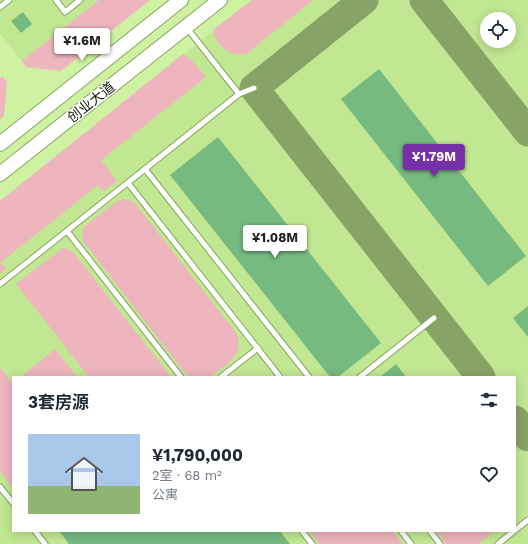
<!DOCTYPE html>
<html lang="zh">
<meta charset="utf-8">
<style>
:root{--surface:#fff;--page:#f6f6f7;--text:#1f2937;--muted:#747a83;--accent:#7430a4}
body{margin:0;font-family:"Work Sans","Noto Sans SC",sans-serif;background:var(--page);color:var(--text);height:100vh;display:flex;flex-direction:column;font-size:15px;white-space:nowrap}
*{box-sizing:border-box;margin:0}
p{font-size:13px;color:var(--muted)}
.icon{flex:none;width:22px;height:22px;fill:none;stroke:currentColor;stroke-width:2;stroke-linecap:round;stroke-linejoin:round}
.map{position:relative;flex:1;overflow:hidden}
.details{position:absolute;left:12px;top:376px;width:504px;height:156px;display:flex;flex-direction:column;background:var(--surface);border-radius:0px;box-shadow:0 2px 10px #0003}
.details>*{flex:none}
.buttons{position:absolute;left:480px;top:12px;display:grid;gap:8px}
.buttons a{display:grid;place-items:center;width:36px;height:36px;border-radius:50%;background:var(--surface);box-shadow:0 2px 10px #0003;font-size:20px}
.price{position:absolute;translate:-50% -34px;padding:0 9px;border-radius:4px;background:#fff;color:#222;font-size:13px;line-height:26px;filter:drop-shadow(0 1px 2px #0008)}
.price::after{content:'';position:absolute;left:50%;top:24px;width:12px;height:9px;margin-left:-6px;background:inherit;clip-path:polygon(0 0,100% 0,50% 100%)}
.price.current{background:var(--accent);color:#fff}
ul{padding:0;list-style:none}
li{display:flex;align-items:center;gap:12px;height:100px;padding:0 16px}
li span{display:grid;place-items:center;flex:none;width:112px;height:80px;border-radius:0px;color:#555}
li>.icon{margin-inline-start:auto}
span .icon{width:48px;height:48px;fill:#fffc;stroke-width:1}
li b{font-size:17px}
h2{display:flex;justify-content:space-between;align-items:center;height:48px;padding:0 16px;font-size:17px}
.map>svg:first-child{display:block}
</style>
<div class="map">
<svg width="528" height="544" viewBox="0 0 528 544">
<rect width="100%" height="100%" fill="#cef1a2"/>
<!-- built -->
<g fill="#c1e792" fill-rule="evenodd">
<path d="M0 0H99L22 61 0 33Z"/>
<path d="M252 0H528V544H0V241L101 121ZM487 19H509V41H487ZM13 377H515V531H13Z"/>
</g>
<!-- green -->
<g fill="#eeb5be">
<path d="M99 0H150L61 71 26 67 22 61Z"/>
<path d="M252 0H313L246 54C231 57 215 46 213 30Z"/>
<path d="M183 54 193 62 206 77 101 160 117 181 104 191 98 185 1 262 6 269 0 274V201Z"/>
<path d="M2 76 7 82 4 116 0 119V78Z"/>
<path d="M123 199 134 202 237 334C244 357 226 364 210 377H190L184 372 83 241 82 231 85 226 116 202Z"/>
<path d="M64 248 74 253 171 377H89L16 284 59 251Z"/>
<path d="M55 349 77 377H23L22 376Z"/>
<path d="M0 368 13 384V488L0 471Z"/>
<path d="M310 531H392L403 544H319Z"/>
<path d="M436 531H495L478 544H446Z"/>
</g>
<g fill="none" stroke-linecap="round" stroke-linejoin="round">
<!-- taxiway -->
<g stroke="#88a366" stroke-width="29">
<path d="M364 0 254 88 481 377"/>
<path d="M424 0 528 132"/>
<path d="M515 420 528 437"/>
</g>
</g>
<!-- building -->
<g fill="#76ba80">
<path d="M23 12 32 24 21 33 11 21Z"/>
<path d="M379 69 526 256 488 286 341 99Z"/>
<path d="M218 137 381 343 338 377H330L170 175Z"/>
<path d="M528 306V337L513 318Z"/>
<path d="M396 364 406 377H380Z"/>
<path d="M62 531H280L290 544H69L60 532Z"/>
</g>
<g fill="none" stroke-linecap="round" stroke-linejoin="round">
<defs>
<g id="service">
<path d="M56 0 65 12 80 0"/>
<path d="M0 7 9 0"/>
<path d="M187 28 239 94 254 88"/>
<path d="M239 94 145 169 309 377"/>
<path d="M128 183 280 377"/>
<path d="M67 231 181 377"/>
<path d="M0 284 145 169"/>
<path d="M221 377 258 348"/>
<path d="M360 377 434 318"/>
<path d="M0 487 13 503"/>
<path d="M515 530 528 520"/>
<path d="M35 531 45 544"/>
<path d="M302 531 312 544"/>
<path d="M401 531 411 544"/>
<path d="M430 531 440 544"/>
<path d="M498 544 514 531"/>
</g>
<g id="secondary">
<path d="M0 144 181 0"/>
<path d="M0 174 220 0"/>
</g>
</defs>
<!-- service casing -->
<use href="#service" stroke="#86a65b" stroke-width="7"/>
<!-- secondary casing -->
<use href="#secondary" stroke="#86a65b" stroke-width="16"/>
<!-- service -->
<use href="#service" stroke="#fff" stroke-width="5"/>
<!-- secondary -->
<use href="#secondary" stroke="#fff" stroke-width="14"/>
</g>
<g text-anchor="middle" dominant-baseline="central" stroke-width="3" stroke-linejoin="round" paint-order="stroke">
<!-- street labels -->
<g font-size="14" fill="#101c00" stroke="#fff">
<text transform="translate(91 102) rotate(-38)">创业大道</text>
</g>
</g>
</svg>
<div class="buttons">
<a><svg class="icon" aria-label="locate" viewBox="0 0 24 24"><circle cx="12" cy="12" r="6"/><path d="M12 2v4M12 18v4M2 12h4M18 12h4"/></svg></a>
</div>
<b class="price" style="left:82px;top:62px">¥1.6M</b>
<b class="price current" style="left:434px;top:178px">¥1.79M</b>
<b class="price" style="left:275px;top:259px">¥1.08M</b>
<section class="details">
<h2>3套房源<svg class="icon" aria-label="filters" viewBox="0 0 24 24"><path d="M4 7h16M4 17h16"/><circle cx="9" cy="7" r="2"/><circle cx="15" cy="17" r="2"/></svg></h2>
<ul>
<li><span style="background:linear-gradient(#a9c7e8 65%,#8fb573 0)"><svg class="icon" aria-label="home" viewBox="0 0 24 24"><path d="M3 11l9-7 9 7M6 9v11h12V9"/></svg></span><div><b>¥1,790,000</b><p>2室 · 68 m²</p><p>公寓</p></div><svg class="icon" aria-label="heart" viewBox="0 0 24 24"><path d="M12 20l-8-8c-3-5 5-10 8-4 3-6 11-1 8 4z"/></svg></li>
</ul>
</section>
</div>
